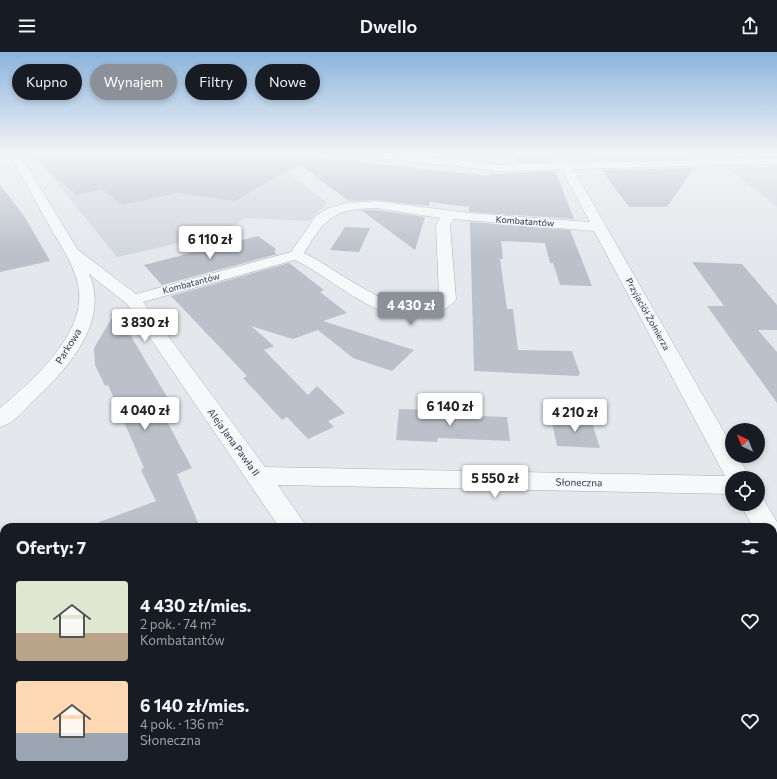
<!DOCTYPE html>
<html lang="pl">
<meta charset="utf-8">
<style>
:root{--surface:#171b24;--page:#242831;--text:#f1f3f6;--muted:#9ea1a6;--accent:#8c9099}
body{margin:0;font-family:Commissioner,sans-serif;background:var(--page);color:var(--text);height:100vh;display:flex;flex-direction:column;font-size:15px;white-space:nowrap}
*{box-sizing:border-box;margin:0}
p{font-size:13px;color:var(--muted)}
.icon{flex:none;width:22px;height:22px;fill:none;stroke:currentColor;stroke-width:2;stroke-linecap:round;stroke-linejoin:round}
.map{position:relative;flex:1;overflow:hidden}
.panel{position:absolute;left:0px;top:471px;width:777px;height:256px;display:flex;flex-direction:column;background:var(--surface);border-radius:12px 12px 0 0;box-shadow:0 2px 6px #0003}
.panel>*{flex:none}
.banner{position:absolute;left:12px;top:12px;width:400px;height:36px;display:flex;gap:8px}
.needle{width:26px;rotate:317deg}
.fabs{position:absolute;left:725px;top:371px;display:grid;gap:8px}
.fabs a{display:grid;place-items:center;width:40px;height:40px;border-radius:50%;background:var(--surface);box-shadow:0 2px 6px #0003;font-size:20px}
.price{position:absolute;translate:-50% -34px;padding:0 9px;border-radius:4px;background:#fff;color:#222;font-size:13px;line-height:26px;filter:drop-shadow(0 1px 2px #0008)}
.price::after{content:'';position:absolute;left:50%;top:24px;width:12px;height:9px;margin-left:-6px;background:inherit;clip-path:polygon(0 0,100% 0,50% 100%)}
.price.on{background:var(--accent);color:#fff}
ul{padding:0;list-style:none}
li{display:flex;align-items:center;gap:12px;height:100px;padding:0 16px}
li span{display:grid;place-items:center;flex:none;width:112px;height:80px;border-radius:4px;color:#555}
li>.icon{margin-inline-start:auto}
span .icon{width:48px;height:48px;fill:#fffc;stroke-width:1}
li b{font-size:17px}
h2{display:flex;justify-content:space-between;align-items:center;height:48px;padding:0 16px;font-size:17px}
.tag{padding:0 14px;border-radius:18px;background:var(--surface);box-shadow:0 2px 6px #0003;font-size:14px;line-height:36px}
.tag.on{background:var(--accent);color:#fff}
header{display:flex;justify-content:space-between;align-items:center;height:52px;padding:0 16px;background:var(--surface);font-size:18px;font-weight:600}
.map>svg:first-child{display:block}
</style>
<header><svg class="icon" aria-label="menu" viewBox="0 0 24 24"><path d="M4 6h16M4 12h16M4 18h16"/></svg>Dwello<svg class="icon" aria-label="share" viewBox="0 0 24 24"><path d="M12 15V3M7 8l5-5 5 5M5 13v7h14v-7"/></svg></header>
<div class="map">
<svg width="777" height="727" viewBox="0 0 777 727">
<rect width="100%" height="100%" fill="#e4e7ec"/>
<!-- built -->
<g fill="#d2d6de">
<path d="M70 100H304L326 103 310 113 287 120 327 151 310 169 245 166 223 181 117 205 41 111Z"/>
<path d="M777 114V155L726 115H756Z"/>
</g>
<!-- green -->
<path fill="#c9d6c5" d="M0 575 4 588V723H88L91 727H0Z"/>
<!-- building -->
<g fill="#bbc0ca">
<path d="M32 100H229L288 104 284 102 489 124 491 122 555 119 574 167 469 160V155L430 150 429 154 376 148 349 149 299 112 235 149 177 141 122 153 102 137 77 143 52 122Z"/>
<path d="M510 100H547L551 110 519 111Z"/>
<path d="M589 100H682L691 107 595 109Z"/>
<path d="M694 116 667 155H629L602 118Z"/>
<path d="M0 132 26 167 50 209 0 220Z"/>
<path d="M361 158H376L425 165 415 198Z"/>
<path d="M470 170 570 178 592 234 560 233 553 211H550L545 191 501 189 503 207H500L507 257H513L518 298 572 299 580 322 578 324 474 319Z"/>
<path d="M345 175 370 176 359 200 330 198Z"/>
<path d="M258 184 276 197 274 200 277 202 162 233 144 213Z"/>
<path d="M692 210 742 212 777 253V278H758L777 300V351L707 254H724Z"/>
<path d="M289 211 324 238 320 240 347 261 323 269 414 298 392 319 353 306 318 278 293 287 251 274 274 294 264 298 308 343 317 334 345 361 328 369 334 375 308 387 287 365 282 368 243 326 247 324 171 244Z"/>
<path d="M116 259 176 360 164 364 192 416 177 422 200 475H94V472L156 449 141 418 144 416 108 333 105 334 95 313 94 296Z"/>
<path d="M399 357 428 358 427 362 507 365 510 389 438 386 437 390 396 388Z"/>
<path d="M551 366 591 368 600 396 557 394Z"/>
</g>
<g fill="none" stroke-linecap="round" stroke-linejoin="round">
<defs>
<g id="street">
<path d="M8 100H18L78 198 136 242 291 200 316 164 328 156 347 151 376 149 469 161 590 170 561 116 548 100H559L572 115 732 394V404H738L750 426H732V442L278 433 307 475H279L127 252 89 222C111 271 65 320 31 351 22 360 13 372 0 375V356C31 330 84 284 79 238 76 216 61 194 50 175 36 150 22 125 8 100ZM376 156 440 166 436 173 439 245C433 249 428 253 420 255 390 261 334 215 304 201 326 166 332 157 376 156ZM453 167 594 179 725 424 265 415 143 250 295 208C337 228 383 279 434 262 442 259 451 254 456 247L450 173Z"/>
<path d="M735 100H748L761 109 756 112Z"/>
<path d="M758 444 762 445 777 470V506L773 505V475H753L740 452H758Z"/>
<path d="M430 723H468L469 727H431Z"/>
</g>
<path id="secondary" d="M345 100H383L499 113 777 106V112L499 119 350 103Z"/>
</defs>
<!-- street casing -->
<use href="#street" stroke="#a9aeb7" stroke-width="1"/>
<!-- secondary casing -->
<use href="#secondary" stroke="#a9aeb7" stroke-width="1"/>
<!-- street -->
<use href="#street" fill="#f7f8fa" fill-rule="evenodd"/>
<!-- secondary -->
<use href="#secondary" fill="#fff" fill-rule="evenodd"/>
</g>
<!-- sky -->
<linearGradient id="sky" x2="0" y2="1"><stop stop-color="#8bb4dd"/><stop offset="0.5" stop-color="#f3f4f6"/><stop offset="1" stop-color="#f3f4f6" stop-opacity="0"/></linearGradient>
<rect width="777" height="202" fill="url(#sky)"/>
<g text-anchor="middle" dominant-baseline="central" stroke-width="3" stroke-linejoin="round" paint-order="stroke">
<!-- far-street labels -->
<g font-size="9" fill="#2b3445" stroke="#f4f6f9">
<text transform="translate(525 169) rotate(4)">Kombatantów</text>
<text transform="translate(191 231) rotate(-15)">Kombatantów</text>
<text transform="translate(648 262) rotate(61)">Przyjaciół Żołnierza</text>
</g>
<!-- street labels -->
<g font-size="10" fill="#2b3445" stroke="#f4f6f9">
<text transform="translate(68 294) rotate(-58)">Parkowa</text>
<text transform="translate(234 390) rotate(54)">Aleja Jana Pawła II</text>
<text transform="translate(579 430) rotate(1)">Słoneczna</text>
</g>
</g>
</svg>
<div class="fabs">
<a><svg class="needle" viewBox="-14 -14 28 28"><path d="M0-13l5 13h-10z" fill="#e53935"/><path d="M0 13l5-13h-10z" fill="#9ea1a6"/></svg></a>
<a><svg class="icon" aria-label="locate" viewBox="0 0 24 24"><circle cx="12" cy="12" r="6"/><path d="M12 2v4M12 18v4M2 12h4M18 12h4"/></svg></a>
</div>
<b class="price" style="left:210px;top:208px">6 110 zł</b>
<b class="price on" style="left:411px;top:274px">4 430 zł</b>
<b class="price" style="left:145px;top:291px">3 830 zł</b>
<b class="price" style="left:450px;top:375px">6 140 zł</b>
<b class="price" style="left:145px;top:379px">4 040 zł</b>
<b class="price" style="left:575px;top:381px">4 210 zł</b>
<b class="price" style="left:495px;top:447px">5 550 zł</b>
<div class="banner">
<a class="tag">Kupno</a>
<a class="tag on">Wynajem</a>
<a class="tag">Filtry</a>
<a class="tag">Nowe</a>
</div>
<section class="panel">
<h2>Oferty: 7<svg class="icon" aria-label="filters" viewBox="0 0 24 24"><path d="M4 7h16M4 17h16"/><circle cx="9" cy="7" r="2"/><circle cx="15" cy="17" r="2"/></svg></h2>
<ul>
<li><span style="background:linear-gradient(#dfe7d0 65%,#b9a48a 0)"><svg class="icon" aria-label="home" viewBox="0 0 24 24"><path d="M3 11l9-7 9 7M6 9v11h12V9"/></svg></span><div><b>4 430 zł/mies.</b><p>2 pok. · 74 m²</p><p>Kombatantów</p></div><svg class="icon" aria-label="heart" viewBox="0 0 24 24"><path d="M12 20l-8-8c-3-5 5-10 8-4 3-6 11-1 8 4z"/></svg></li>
<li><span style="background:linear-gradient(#ffd9b3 65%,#9aa5b1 0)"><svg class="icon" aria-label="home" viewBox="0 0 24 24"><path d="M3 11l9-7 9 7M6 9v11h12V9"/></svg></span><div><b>6 140 zł/mies.</b><p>4 pok. · 136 m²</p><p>Słoneczna</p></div><svg class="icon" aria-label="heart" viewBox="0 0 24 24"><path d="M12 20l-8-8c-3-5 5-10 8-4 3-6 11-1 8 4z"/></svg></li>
</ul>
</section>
</div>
